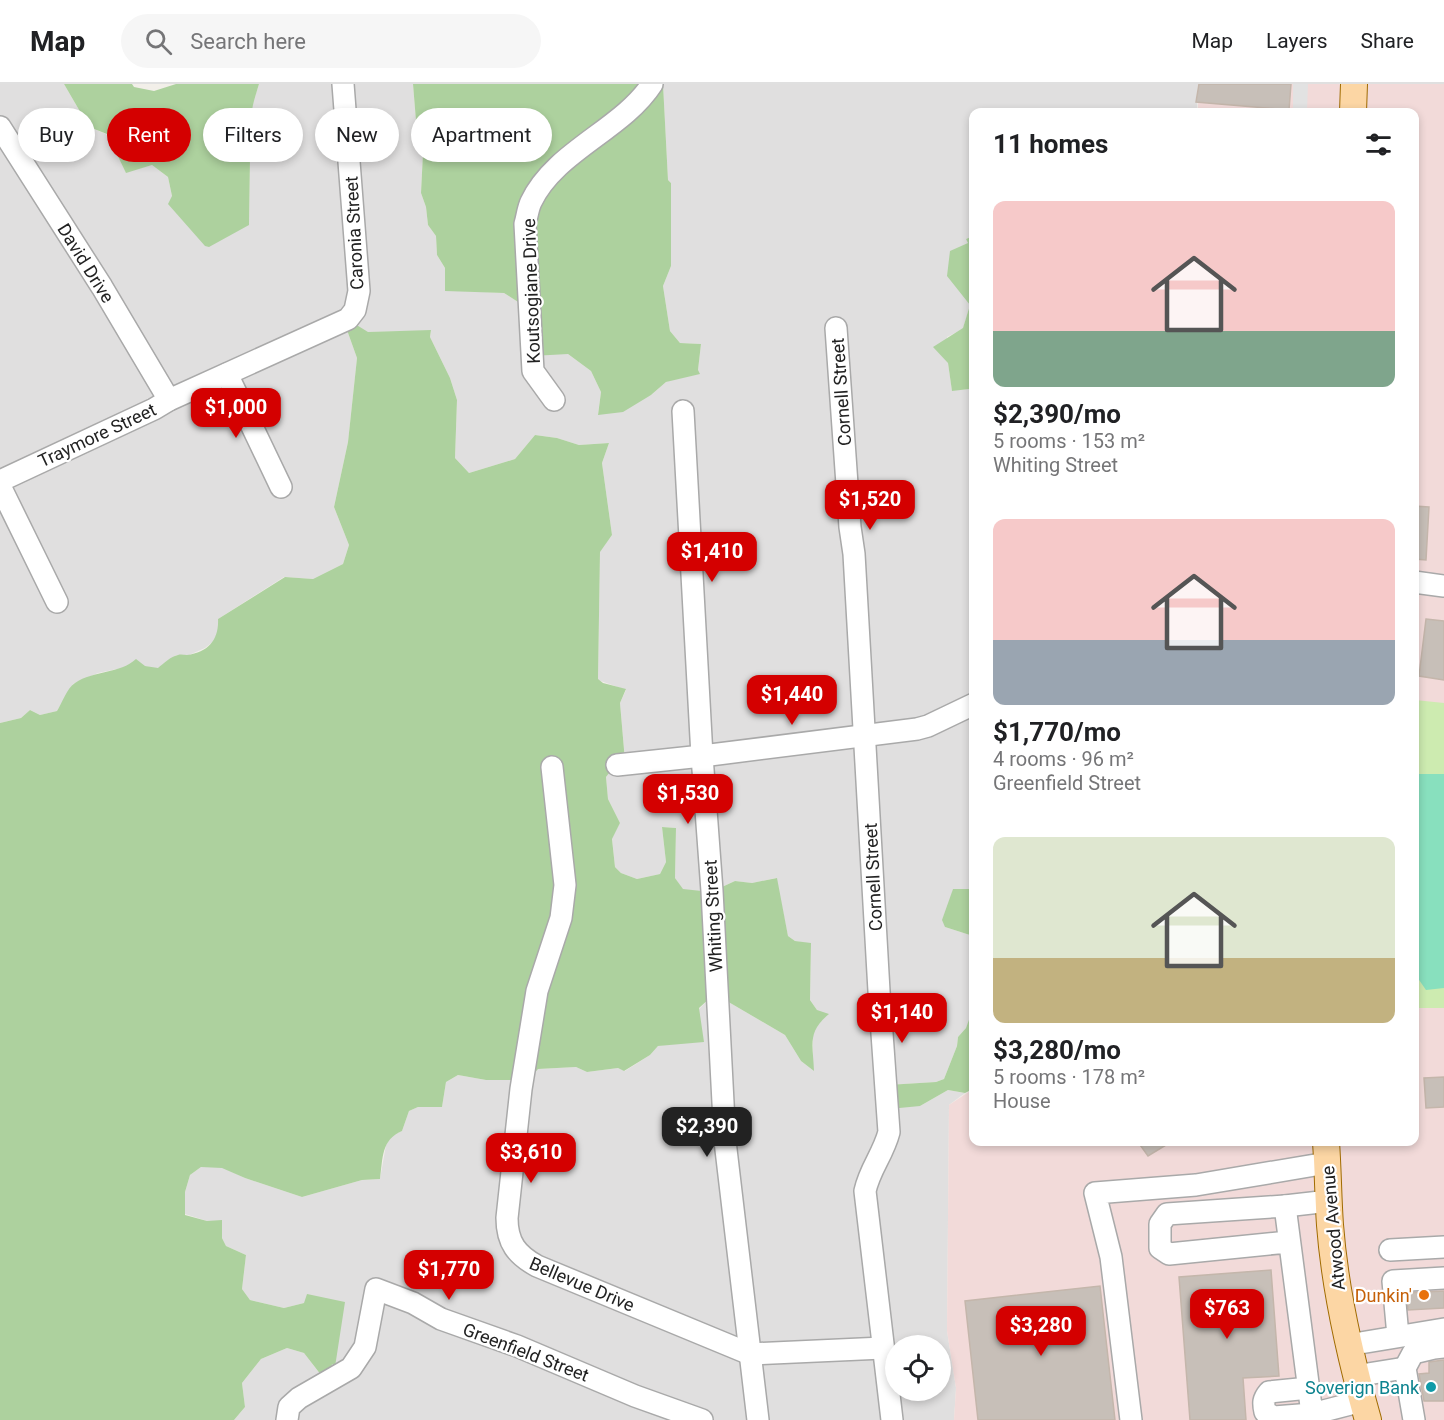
<!DOCTYPE html>
<meta charset="utf-8">
<style>
:root{--surface:#fff;--page:#f6f6f6;--text:#202124;--muted:#757577;--line:#e0e0e0;--accent:#d40000}
body{margin:0;font-family:Roboto,sans-serif;background:var(--page);color:var(--text);height:100vh;display:flex;flex-direction:column;font-size:22px;white-space:nowrap}
*{box-sizing:border-box;margin:0}
p{font-size:20px;color:var(--muted)}
.icon{flex:none;width:33px;height:33px;fill:none;stroke:currentColor;stroke-width:2;stroke-linecap:round;stroke-linejoin:round}
.map{position:relative;flex:1;overflow:hidden}
.details{position:absolute;left:969px;top:24px;width:450px;height:1038px;display:flex;flex-direction:column;background:var(--surface);border-radius:12px;box-shadow:0 3px 9px #0003}
.details>*{flex:none}
.guide{position:absolute;left:18px;top:24px;width:570px;height:54px;display:flex;gap:12px}
.controls{position:absolute;left:885px;top:1251px;display:grid;gap:12px}
.controls a{display:grid;place-items:center;width:66px;height:66px;border-radius:50%;background:var(--surface);box-shadow:0 3px 9px #0003;font-size:30px}
.price{position:absolute;translate:-50% -51px;padding:0 14px;border-radius:12px;background:var(--accent);color:#fff;font-size:20px;line-height:39px;filter:drop-shadow(0 2px 3px #0008)}
.price::after{content:'';position:absolute;left:50%;top:36px;width:18px;height:14px;margin-left:-9px;background:inherit;clip-path:polygon(0 0,100% 0,50% 100%)}
.price.selected{background:#222;color:#fff}
ul{padding:0;list-style:none}
li{display:grid;align-content:center;gap:12px;height:318px;padding:0 24px}
li span{display:grid;place-items:center;height:186px;border-radius:12px;color:#555}
li>.icon{margin-inline-start:auto}
span .icon{width:108px;height:108px;fill:#fffc;stroke-width:1}
li b{font-size:26px}
h2{display:flex;justify-content:space-between;align-items:center;height:72px;padding:0 24px;font-size:26px}
.chip{padding:0 21px;border-radius:27px;background:var(--surface);box-shadow:0 3px 9px #0003;font-size:21px;line-height:54px}
.chip.selected{background:var(--accent);color:#fff}
header{display:flex;align-items:center;gap:36px;box-sizing:border-box;height:84px;padding:0 30px;background:var(--surface);border-bottom:2px solid var(--line)}
header strong{font-size:28px}
nav{display:flex;gap:33px;margin-inline-start:auto;font-size:21px}
.search{width:420px;height:54px;background:var(--page);display:flex;align-items:center;gap:15px;box-sizing:border-box;padding:0 21px;border-radius:33px;color:var(--muted);font-size:22px}
.map>svg:first-child{display:block}
</style>
<header>
<strong>Map</strong>
<div class="search"><svg class="icon" aria-label="search" viewBox="0 0 24 24"><circle cx="10" cy="10" r="6"/><path d="M15 15l6 6"/></svg>Search here</div>
<nav><a>Map</a><a>Layers</a><a>Share</a></nav>
</header>
<div class="map">
<svg width="1444" height="1336" viewBox="0 0 1444 1336">
<rect width="100%" height="100%" fill="#f2efe9"/>
<!-- residential -->
<path fill="#e0dfdf" fill-rule="evenodd" d="M0 0H64L89 43 106 50 126 88 152 81 168 93 172 112 249 141 250 75 262 66 276 61 261 57 252 43V22L259 0H413L416 37 424 48 421 109 426 123 428 141 436 152 437 171 445 184V206L504 209 529 225 568 270 591 287 601 308 598 330 651 311 666 298 698 286 701 260 680 259 670 247 663 202 671 182V99L668 96 663 0H1198L1197 28H974L973 152 966 155 969 158 970 221 963 245 947 253 948 279 952 306 969 305 973 308V805H953L945 843 973 852V912L971 914V933L966 944 958 953 957 962 944 995 936 998 887 1001 920 1022 948 1006 965 1009 949 1021 947 1247 956 1304 954 1336H234L245 1323 242 1299 261 1275 287 1264 304 1269 327 1299 304 1219 284 1224 250 1216 242 1205 246 1171 226 1162 222 1154 207 1137 185 1130V1108L190 1091 201 1083H222L245 1094 302 1113 362 1096 380 1095 386 1061 392 1051 402 1047 409 1027 418 1023H442L446 998 458 991 486 996H512L538 985 576 983 587 988 618 984 625 987 650 971 658 962 663 961 710 914 720 913 785 951 801 977 813 986V947L818 939 817 926 810 916 811 860 795 857 788 852 776 794 752 799 735 797 711 808 683 806 675 794 676 744 662 743 666 778 660 790 637 795 621 789 615 783 612 754 620 739 608 715 606 693 613 684 625 676 620 619 626 606 598 596 600 467 612 451 602 379 609 359 579 361 557 354 535 351 515 375 469 389 455 374 457 316 450 294 430 253 431 247 368 248 347 246 357 274 348 358 334 423 349 461 343 480 313 495 284 493 218 535 219 548 215 556 205 564 189 571H176L158 585 145 582 127 583 98 589 73 600 57 627 40 631 30 626 21 634 0 639ZM896 1262H940V1306H896Z"/>
<!-- commercial -->
<g fill="#f2dad9">
<path d="M1198 0H1444V624L1415 621 1414 28H1198Z"/>
<path d="M1444 923V1336H954L956 1304 947 1247 949 1021 973 1005 974 1058H1414L1415 924Z"/>
</g>
<!-- grass -->
<path fill="#cdebb0" d="M1415 616 1444 619V924H1415Z"/>
<!-- forest -->
<g fill="#add19e">
<path d="M64 0H132L134 3 154 7 176 0H259C252 24 246 35 261 57L276 61 278 64 262 66 250 75 249 141 209 163 205 162 168 120 172 112 168 93 152 81 126 89 107 50 89 43Z"/>
<path d="M413 0H663L668 96 671 99V182L663 202 670 247 680 259 701 260 698 286 700 290 666 298 651 311 623 328 598 331 601 308 591 287 568 270 532 272 529 225 504 209 445 207V184L437 171 436 152 428 141 426 123 421 109 424 48 416 37Z"/>
<path d="M973 152V308L969 305 952 307 948 279 933 263 963 244 970 221 947 192 950 167 968 159 966 155Z"/>
<path d="M355 240 368 248 431 246 430 253 450 294 457 316 455 374 469 389 515 375 535 351 557 354 579 361 609 359 602 379 612 451 600 468 598 595 603 599 626 605 620 619 625 677 613 684 606 693 608 715 620 739 612 755 615 783 621 789 637 795 660 790 666 778 662 743 676 744 675 794 683 805 711 808 735 797 752 799 777 794 788 852 795 857 811 859 810 916 817 926 829 930C807 948 813 960 814 987L801 977 785 951 720 913 710 914 699 924 704 958 658 962 650 971 624 987 618 984 587 988 576 983 538 985 521 1004 512 996H486L458 991 446 998 442 1023H418L409 1027 402 1047C381 1056 383 1074 380 1095L362 1096 302 1113 245 1094 222 1084 201 1083 190 1091 185 1108V1131L207 1137 222 1136V1154L226 1162 246 1171 242 1205 250 1216 284 1224 304 1219 307 1210 345 1218 335 1283 332 1280 328 1300 304 1269 287 1264 261 1275 242 1299 245 1323 234 1336H0V639L21 634 30 626 40 631 57 627C62 619 67 604 75 599 94 586 120 590 136 575L145 582 158 584C163 580 171 572 178 571 181 570 184 571 187 571 209 568 219 555 218 535L285 493 313 495 343 480 349 461 334 423 348 358 357 274 347 246Z"/>
<path d="M953 805H973V852L945 843 942 836Z"/>
<path d="M973 912V1005L965 1009 948 1006 920 1022 889 1025 887 1001 936 998 944 995 957 962 958 953 966 944 970 933 971 913Z"/>
</g>
<!-- pitch -->
<path fill="#88e0be" d="M1415 690H1444V904L1426 906 1415 890Z"/>
<!-- parking -->
<path fill="#e2e2e2" d="M1293 0H1308L1307 27 1293 26Z"/>
<!-- building -->
<g fill="#c7bfb8" stroke="#c4b6ab" stroke-width="1.5">
<path d="M1199 0H1291L1289 26 1196 18Z"/>
<path d="M1414 422 1429 423 1426 476 1414 475Z"/>
<path d="M1426 535 1444 537V596L1419 592Z"/>
<path d="M1444 993V1023L1426 1024 1424 994Z"/>
<path d="M1138 1058H1171L1148 1072Z"/>
<path d="M1271 1186 1279 1292 1243 1294 1246 1336H1190L1179 1193Z"/>
<path d="M1100 1202 1115 1336H978L965 1217Z"/>
<path d="M1444 1207V1224L1408 1226 1407 1209Z"/>
<path d="M1444 1276V1317H1424L1419 1290 1429 1289V1278Z"/>
</g>
<g fill="none" stroke-linecap="round" stroke-linejoin="round">
<defs>
<g id="minor">
<path d="M0 43 102 203 169 316"/>
<path d="M836 244 850 443 854 470 879 907 889 1048C883 1071 870 1084 865 1107L892 1336"/>
<path d="M227 290 281 403"/>
<path d="M554 316 533 287 525 140C527 133 528 124 531 118 555 67 622 46 652 0"/>
<path d="M683 327 702 672 712 807 725 1057 758 1336"/>
<path d="M0 397 154 325 169 316 348 235 355 226 359 207 343 0"/>
<path d="M0 402 57 518"/>
<path d="M1414 498 1444 502"/>
<path d="M617 681 702 672 917 645 928 642 974 620"/>
<path d="M552 683 565 801 561 834 537 907 521 1005 507 1134C507 1159 517 1171 537 1182L750 1270 883 1264"/>
<path d="M1285 1122 1329 1117"/>
<path d="M1288 1158 1169 1170 1160 1164V1140L1167 1130 1285 1122 1312 1330 1362 1317"/>
<path d="M1390 1166 1444 1163"/>
<path d="M1398 1252 1393 1197 1444 1194"/>
<path d="M1348 1261 1444 1245"/>
<path d="M1355 1292 1405 1284"/>
<path d="M1309 1304 1269 1308C1263 1315 1263 1319 1265 1328L1274 1333 1312 1330"/>
<path d="M287 1336 289 1323 299 1314 351 1284 365 1263 376 1205 413 1219 441 1235 517 1262 635 1312 702 1336"/>
<path d="M1131 1336 1111 1173 1095 1109 1196 1101 1327 1079"/>
<path d="M1414 1336 1405 1284 1413 1269 1434 1264 1444 1263"/>
</g>
<g id="major">
<path d="M1353 28 1354 0"/>
<path d="M1326 1058C1328 1085 1328 1113 1330 1141 1335 1207 1350 1272 1368 1336"/>
</g>
</defs>
<!-- minor casing -->
<use href="#minor" stroke="#a9a9a9" stroke-width="24"/>
<!-- major casing -->
<use href="#major" stroke="#a06b00" stroke-width="28"/>
<!-- minor -->
<use href="#minor" stroke="#fff" stroke-width="21"/>
<!-- major -->
<use href="#major" stroke="#fcd6a4" stroke-width="26"/>
</g>
<!-- markers -->
<circle fill="#e8710a" stroke="#fff" stroke-width="2" cx="1424" cy="1211" r="6"/>
<circle fill="#0f9aa8" stroke="#fff" stroke-width="2" cx="1431" cy="1303" r="6"/>
<g text-anchor="middle" dominant-baseline="central" stroke-width="4.5" stroke-linejoin="round" paint-order="stroke">
<!-- street labels -->
<g font-size="18" fill="#222" stroke="#fff">
<text transform="translate(354 149) rotate(-93)">Caronia Street</text>
<text transform="translate(86 179) rotate(58)">David Drive</text>
<text transform="translate(531 207) rotate(-92)">Koutsogiane Drive</text>
<text transform="translate(841 308) rotate(-94)">Cornell Street</text>
<text transform="translate(97 351) rotate(-25)">Traymore Street</text>
<text transform="translate(873 793) rotate(-93)">Cornell Street</text>
<text transform="translate(713 832) rotate(-93)">Whiting Street</text>
<text transform="translate(1333 1144) rotate(-95)">Atwood Avenue</text>
<text transform="translate(582 1200) rotate(23)">Bellevue Drive</text>
<text transform="translate(526 1268) rotate(21)">Greenfield Street</text>
</g>
<!-- food labels -->
<g font-size="18" fill="#c56008" stroke="#fff" text-anchor="end">
<text x="1412" y="1211">Dunkin'</text>
</g>
<!-- culture labels -->
<g font-size="18" fill="#0d838f" stroke="#fff" text-anchor="end">
<text x="1419" y="1303">Soverign Bank</text>
</g>
</g>
</svg>
<div class="controls">
<a><svg class="icon" aria-label="locate" viewBox="0 0 24 24"><circle cx="12" cy="12" r="6"/><path d="M12 2v4M12 18v4M2 12h4M18 12h4"/></svg></a>
</div>
<b class="price" style="left:236px;top:355px">$1,000</b>
<b class="price" style="left:870px;top:447px">$1,520</b>
<b class="price" style="left:712px;top:499px">$1,410</b>
<b class="price" style="left:792px;top:642px">$1,440</b>
<b class="price" style="left:688px;top:741px">$1,530</b>
<b class="price" style="left:902px;top:960px">$1,140</b>
<b class="price selected" style="left:707px;top:1074px">$2,390</b>
<b class="price" style="left:531px;top:1100px">$3,610</b>
<b class="price" style="left:449px;top:1217px">$1,770</b>
<b class="price" style="left:1227px;top:1256px">$763</b>
<b class="price" style="left:1041px;top:1273px">$3,280</b>
<div class="guide">
<a class="chip">Buy</a>
<a class="chip selected">Rent</a>
<a class="chip">Filters</a>
<a class="chip">New</a>
<a class="chip">Apartment</a>
</div>
<section class="details">
<h2>11 homes<svg class="icon" aria-label="filters" viewBox="0 0 24 24"><path d="M4 7h16M4 17h16"/><circle cx="9" cy="7" r="2"/><circle cx="15" cy="17" r="2"/></svg></h2>
<ul>
<li><span style="background:linear-gradient(#f6c9c9 70%,#7fa58c 0)"><svg class="icon" aria-label="home" viewBox="0 0 24 24"><path d="M3 11l9-7 9 7M6 9v11h12V9"/></svg></span><div><b>$2,390/mo</b><p>5 rooms · 153 m²</p><p>Whiting Street</p></div></li>
<li><span style="background:linear-gradient(#f6c9c9 65%,#9aa5b1 0)"><svg class="icon" aria-label="home" viewBox="0 0 24 24"><path d="M3 11l9-7 9 7M6 9v11h12V9"/></svg></span><div><b>$1,770/mo</b><p>4 rooms · 96 m²</p><p>Greenfield Street</p></div></li>
<li><span style="background:linear-gradient(#dfe7d0 65%,#c2b280 0)"><svg class="icon" aria-label="home" viewBox="0 0 24 24"><path d="M3 11l9-7 9 7M6 9v11h12V9"/></svg></span><div><b>$3,280/mo</b><p>5 rooms · 178 m²</p><p>House</p></div></li>
</ul>
</section>
</div>
